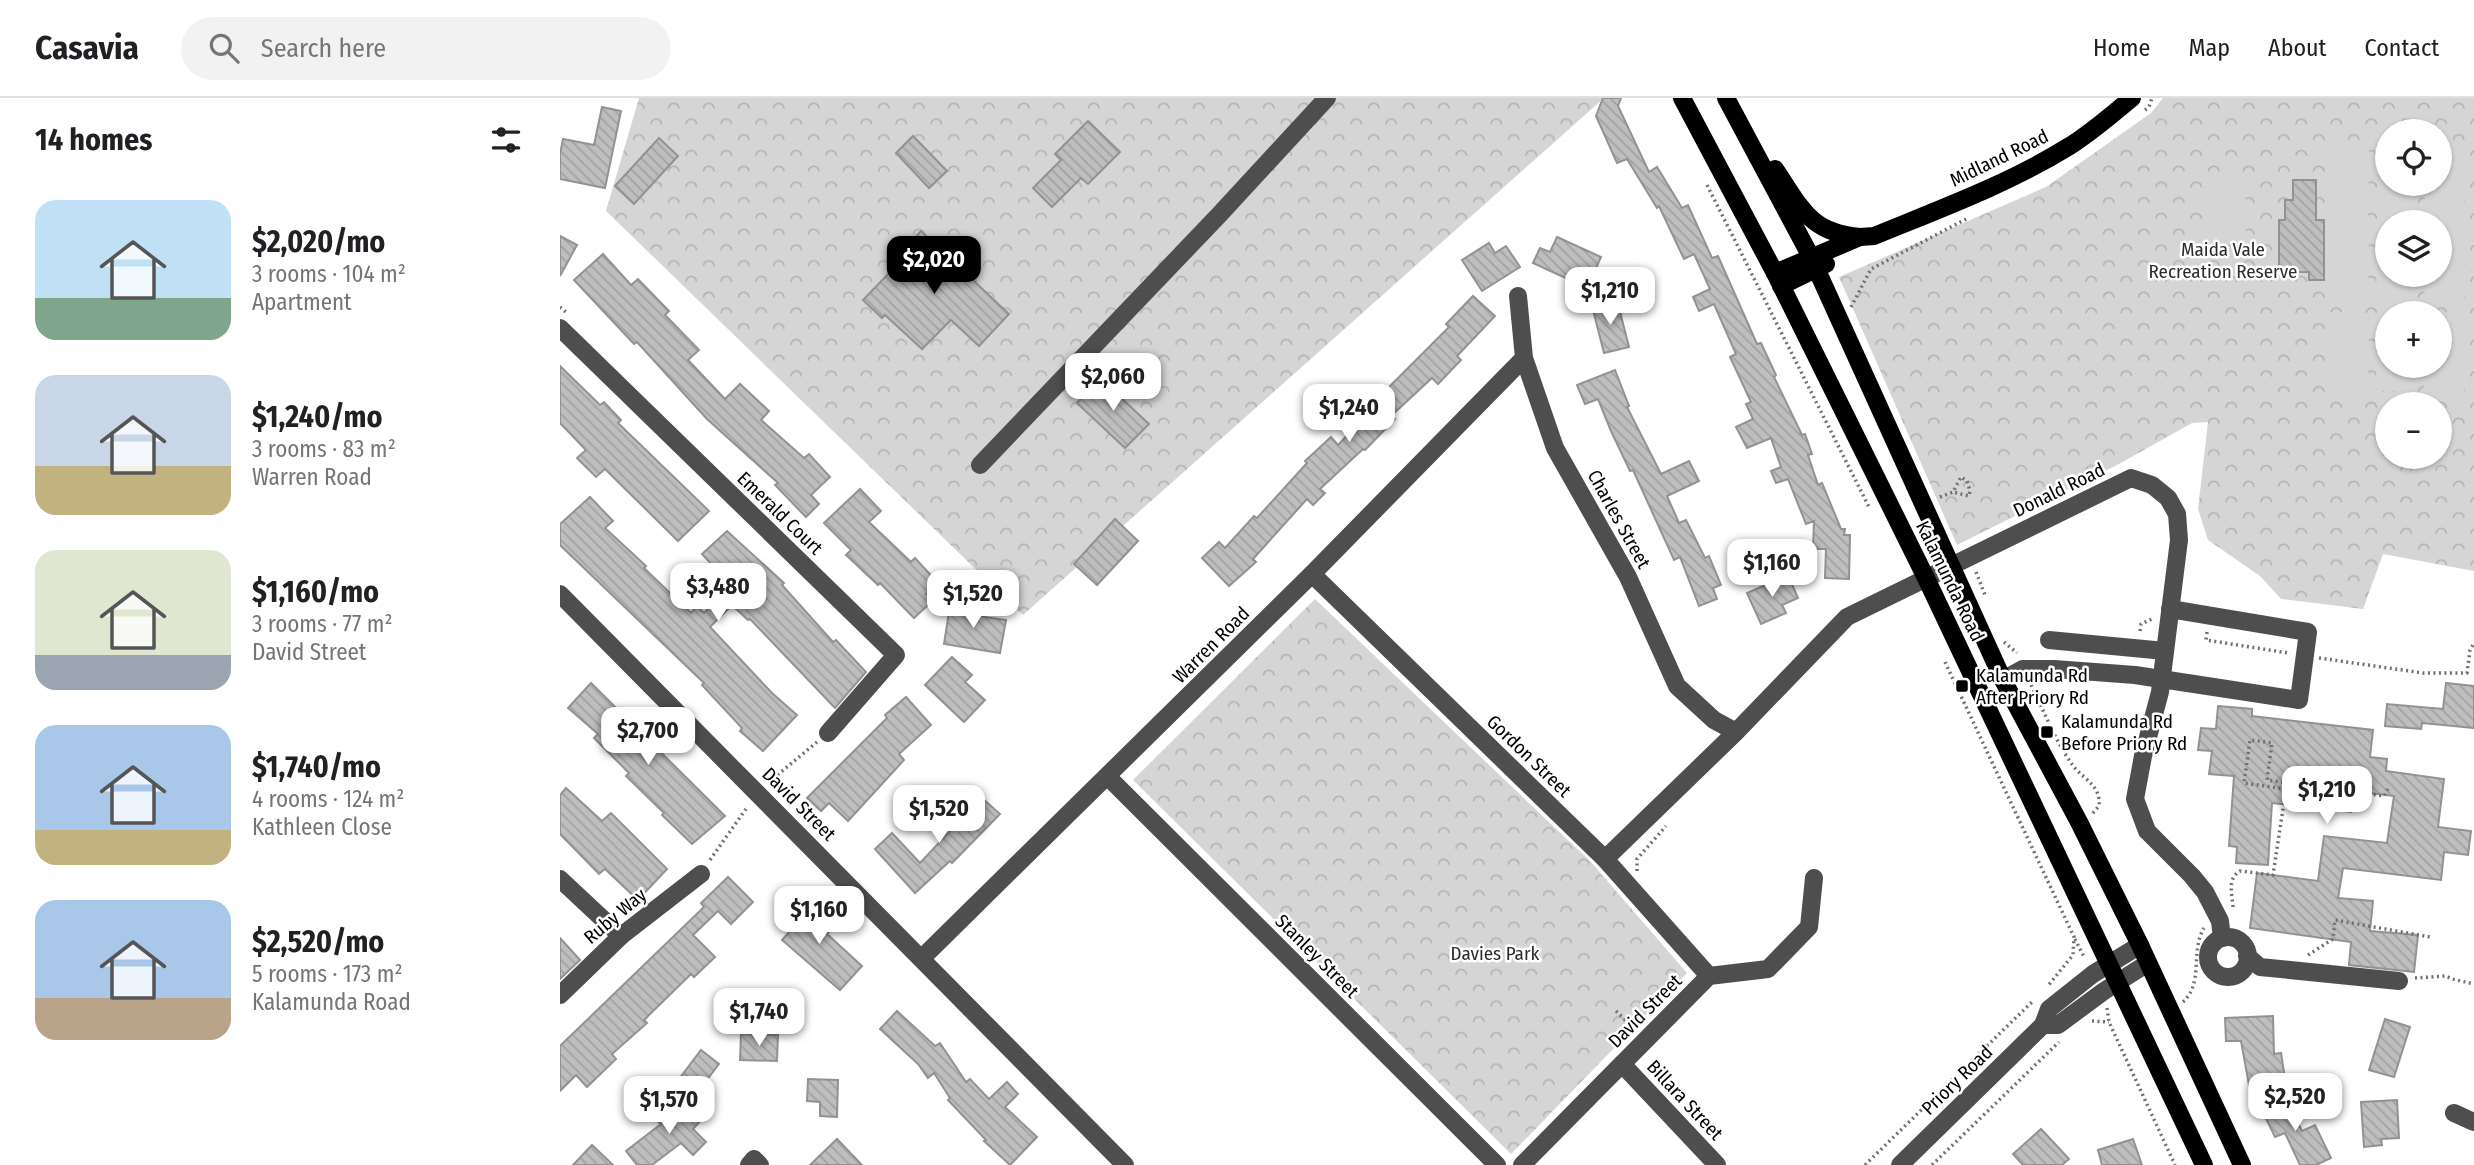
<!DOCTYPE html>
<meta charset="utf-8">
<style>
:root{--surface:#fff;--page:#f2f2f2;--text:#202124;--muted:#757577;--line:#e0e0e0;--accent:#000}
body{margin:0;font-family:"Fira Sans Condensed",sans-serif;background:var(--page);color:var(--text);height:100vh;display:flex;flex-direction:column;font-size:26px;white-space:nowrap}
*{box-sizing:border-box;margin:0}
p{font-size:23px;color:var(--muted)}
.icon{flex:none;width:38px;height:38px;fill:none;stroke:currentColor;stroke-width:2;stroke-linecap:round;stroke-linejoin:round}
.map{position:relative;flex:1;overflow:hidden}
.drawer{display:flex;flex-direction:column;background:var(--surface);width:560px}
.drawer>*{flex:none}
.controls{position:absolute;left:1815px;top:21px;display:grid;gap:14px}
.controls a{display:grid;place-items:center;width:77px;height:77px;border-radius:50%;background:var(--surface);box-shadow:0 2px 5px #0004;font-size:35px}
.price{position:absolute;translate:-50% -60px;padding:0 16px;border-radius:14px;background:#fff;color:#222;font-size:23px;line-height:46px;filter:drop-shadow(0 2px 4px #0008)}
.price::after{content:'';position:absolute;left:50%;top:42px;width:21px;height:16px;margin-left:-10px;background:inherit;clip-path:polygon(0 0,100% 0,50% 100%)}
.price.active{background:var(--accent);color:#fff}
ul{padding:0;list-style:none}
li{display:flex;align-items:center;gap:21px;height:175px;padding:0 35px}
li span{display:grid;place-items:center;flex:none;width:196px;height:140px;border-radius:21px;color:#555}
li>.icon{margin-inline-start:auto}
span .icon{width:84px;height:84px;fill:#fffc;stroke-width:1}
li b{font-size:30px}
h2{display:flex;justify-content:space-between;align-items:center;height:84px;padding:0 35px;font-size:30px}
header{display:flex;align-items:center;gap:42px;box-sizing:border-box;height:98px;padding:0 35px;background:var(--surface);border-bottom:2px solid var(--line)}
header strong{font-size:33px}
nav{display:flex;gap:38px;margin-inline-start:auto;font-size:24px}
.search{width:490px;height:63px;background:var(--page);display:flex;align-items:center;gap:18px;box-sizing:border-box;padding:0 24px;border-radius:38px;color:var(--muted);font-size:26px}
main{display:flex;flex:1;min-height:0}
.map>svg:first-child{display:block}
</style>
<header>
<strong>Casavia</strong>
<div class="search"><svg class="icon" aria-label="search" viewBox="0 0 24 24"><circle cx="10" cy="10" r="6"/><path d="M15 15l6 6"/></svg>Search here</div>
<nav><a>Home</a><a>Map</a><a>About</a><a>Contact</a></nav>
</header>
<main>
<section class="drawer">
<h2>14 homes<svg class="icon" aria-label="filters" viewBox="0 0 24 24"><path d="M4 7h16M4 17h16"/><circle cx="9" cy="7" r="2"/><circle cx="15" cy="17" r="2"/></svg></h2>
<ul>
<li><span style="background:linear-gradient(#bfe0f5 70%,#7fa58c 0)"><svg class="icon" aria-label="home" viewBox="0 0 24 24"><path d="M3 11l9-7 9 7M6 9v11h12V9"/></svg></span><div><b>$2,020/mo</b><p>3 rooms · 104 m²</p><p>Apartment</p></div></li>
<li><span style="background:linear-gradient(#c9d6e8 65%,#c2b280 0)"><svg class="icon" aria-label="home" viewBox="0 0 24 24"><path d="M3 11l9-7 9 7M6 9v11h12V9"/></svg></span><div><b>$1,240/mo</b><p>3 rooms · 83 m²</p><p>Warren Road</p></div></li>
<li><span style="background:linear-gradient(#dfe7d0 75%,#9aa5b1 0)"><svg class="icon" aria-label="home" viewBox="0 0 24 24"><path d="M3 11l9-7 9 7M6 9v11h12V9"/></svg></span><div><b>$1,160/mo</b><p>3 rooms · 77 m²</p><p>David Street</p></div></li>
<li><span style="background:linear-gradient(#a9c7e8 75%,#c2b280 0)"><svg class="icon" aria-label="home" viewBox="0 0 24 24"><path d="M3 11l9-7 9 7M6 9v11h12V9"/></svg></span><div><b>$1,740/mo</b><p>4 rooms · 124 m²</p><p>Kathleen Close</p></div></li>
<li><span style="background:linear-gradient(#a9c7e8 70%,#b9a48a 0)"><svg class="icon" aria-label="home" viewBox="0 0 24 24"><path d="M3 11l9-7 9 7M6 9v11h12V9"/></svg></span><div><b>$2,520/mo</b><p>5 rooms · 173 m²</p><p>Kalamunda Road</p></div></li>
</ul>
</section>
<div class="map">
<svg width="1914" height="1067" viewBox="0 0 1914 1067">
<defs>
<pattern id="forest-crowns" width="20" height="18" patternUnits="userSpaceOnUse" patternTransform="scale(1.75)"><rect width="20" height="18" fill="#d5d5d5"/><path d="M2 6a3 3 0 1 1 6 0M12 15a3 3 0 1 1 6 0" fill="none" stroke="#b5b5b5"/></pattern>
<pattern id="building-back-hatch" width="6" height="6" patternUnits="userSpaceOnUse" patternTransform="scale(1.75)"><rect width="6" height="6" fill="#bebebe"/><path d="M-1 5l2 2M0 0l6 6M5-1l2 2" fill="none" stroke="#a2a2a2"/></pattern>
</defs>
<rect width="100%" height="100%" fill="#fff"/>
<!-- forest -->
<g fill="url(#forest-crowns)" fill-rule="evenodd">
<path d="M79 0H1044L463 517 46 113Z"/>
<path d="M1603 0H1914V473L1823 456 1803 511 1721 501 1700 478 1648 442 1638 411 1648 324 1632 325 1559 366 1397 447 1279 179 1486 89 1591 15ZM1827 33H1880V86H1827ZM1827 124H1880V177H1827ZM1827 215H1880V268H1827ZM1827 306H1880V359H1827Z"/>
<path d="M755 501 1031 764 1127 875 951 1056 573 682Z"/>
</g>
<!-- pitch -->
<g fill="#d5d5d5">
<path d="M1770 43 1809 44 1808 122H1769Z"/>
<path d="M1818 43H1827V86H1857L1856 122H1817Z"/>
<path d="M1880 44H1905L1904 123 1864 122 1865 86H1880Z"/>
<path d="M1646 77H1685L1686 144H1646Z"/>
<path d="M1770 129H1809L1808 209 1769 208Z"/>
<path d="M1817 129H1827V177H1856V208H1816Z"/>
<path d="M1880 130H1905L1904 209 1864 208 1865 177H1880Z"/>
<path d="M1770 214 1809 215 1808 294 1769 293Z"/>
<path d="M1817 214H1857L1827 215V268H1856V293H1816Z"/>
<path d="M1865 214 1905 215 1904 294H1864L1865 268H1880V215Z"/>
</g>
<!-- building -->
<g fill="url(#building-back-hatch)" stroke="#929292" stroke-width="2">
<path d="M1043 0H1061L1058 8 1089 74 1097 69 1122 110 1128 107 1152 160 1158 158 1197 246 1201 245 1216 277 1214 279 1242 337 1245 336 1252 356 1248 357 1258 387 1262 385 1281 431H1285L1284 437H1290L1289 481 1265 480 1266 451H1253L1254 423 1246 426 1228 381 1216 385 1211 373 1221 369 1211 340 1187 350 1176 329 1193 321 1186 306 1191 304 1170 259 1176 256 1154 206 1139 213 1133 199 1150 191 1134 156 1124 161 1099 108 1097 110 1067 61 1057 65 1036 18Z"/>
<path d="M42 9 61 13 45 90 0 81V56L3 41 34 47Z"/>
<path d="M528 23 560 54 528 86 521 80 492 109 473 90 501 62 495 56Z"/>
<path d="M353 38 387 73 369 90 336 55Z"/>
<path d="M99 40 118 58 74 106 55 88Z"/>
<path d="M1733 82H1756V122H1764V182H1749V174H1719V122H1725V102H1733Z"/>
<path d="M361 133 449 216 419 248 391 222 362 251 325 217 322 220 303 202 335 169 331 165Z"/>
<path d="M0 138 17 147 0 178Z"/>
<path d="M997 139 1041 159 1027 190 973 165 980 150 990 154Z"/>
<path d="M929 145 935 155 946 148 960 169 922 193 902 162Z"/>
<path d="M43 156 71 187 78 181 109 213 105 217 139 252 128 262 165 301 180 286 209 313 201 322 244 360 249 356 270 379 251 397 259 406 246 419 215 387 218 385 147 321 77 244 74 246 14 182Z"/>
<path d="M913 198 935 218 897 258 901 262 878 286 872 280 831 318 835 321 805 352 803 351 760 391 765 395 753 407 747 401 693 461 696 464 669 488 642 460 659 444 665 450 694 418 697 420 747 365 745 363 771 339 778 347 828 294 826 292 889 229 886 226Z"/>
<path d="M1057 202 1069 249 1044 255 1032 208Z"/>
<path d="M0 268 40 307 44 304 61 322 58 325 149 413 118 443 45 371 36 379 17 360 26 352 0 325Z"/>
<path d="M1055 272 1069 308 1067 309 1101 376 1129 363 1139 383 1107 398 1119 425 1126 422 1145 460 1149 458 1161 487 1153 490 1157 501 1139 508 1120 459 1114 462 1073 372 1070 373 1051 333 1038 301 1025 306 1017 287Z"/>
<path d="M540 280 589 326 565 350 517 305Z"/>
<path d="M300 391 321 413 309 424 351 464 355 460 378 485 366 496 378 498 354 520 320 485 318 487 286 457 291 452 264 425Z"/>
<path d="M30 399 53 423 45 430 86 468 84 470 131 515 137 508 144 515 171 487 142 456 167 433 224 485 222 487 273 544 276 542 306 574 275 610 190 521 188 522 172 507 150 529 212 595 237 617 203 653 180 633 182 630 142 587 144 585 0 447V426Z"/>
<path d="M555 421 578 443 537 487 514 466Z"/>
<path d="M1228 477 1238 500 1222 507 1226 515 1201 526 1187 495Z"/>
<path d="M391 501 405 503 403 516 446 522 440 555 384 546Z"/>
<path d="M392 559 412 577 405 584 425 602 404 624 365 587Z"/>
<path d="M31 585 165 718 132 746 102 717 104 715 66 678 69 675 34 640 38 636 8 610Z"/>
<path d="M1886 585 1914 588V630L1862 625 1861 631 1825 628 1827 606 1883 611Z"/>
<path d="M346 599 371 627 339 656 344 662 288 723 269 705 261 713 247 700 327 620 325 617Z"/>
<path d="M1658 608 1692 611V618L1813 632 1810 659 1827 661 1826 673 1884 681 1878 729 1911 733 1908 757 1884 754 1881 782 1783 770 1778 800 1813 803 1810 833 1858 837 1854 874 1789 867 1791 844 1690 830 1697 775 1758 783 1764 738 1827 745 1834 698 1793 693 1791 714 1712 705 1708 767 1676 765 1677 749 1669 748 1674 678 1649 676 1652 653 1638 652 1641 630 1656 631Z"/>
<path d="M6 690 42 723 51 715 107 771 78 802 45 771 39 776 0 736V697Z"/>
<path d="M414 693 440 716 392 765 390 763 355 795 315 751 332 735 360 765 407 715 399 709Z"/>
<path d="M168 779 193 804 171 826 158 813 133 837 155 859 134 879 131 876 84 922 87 925 52 956 56 961 27 989 16 977 0 993V948L144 809 141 805Z"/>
<path d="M241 802 271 831 267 836 302 868 280 892 222 842 231 832 221 823Z"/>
<path d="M0 840 20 862 0 881Z"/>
<path d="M337 913 375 948 380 945 406 984 410 981 429 1001 447 984 458 996 445 1009 477 1039 450 1067 424 1043 426 1042 388 1002 390 1000 374 975 368 980 358 966 320 931Z"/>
<path d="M1713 918 1714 956 1721 955 1725 981 1689 987 1681 943H1666L1665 920Z"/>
<path d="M1825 921 1850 929 1834 979 1809 972Z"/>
<path d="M181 936 218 937 217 963 180 962Z"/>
<path d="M141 952 159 966 137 995 119 981Z"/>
<path d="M248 981 278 982 277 1019 260 1018V1004L247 1003Z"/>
<path d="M1724 996 1742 1033 1755 1027 1771 1060 1756 1067H1740L1725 1035 1715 1039 1700 1008Z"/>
<path d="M126 1002 144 1019 133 1031 146 1044 133 1057 121 1045 92 1067H77L66 1053 101 1026 96 1022 110 1008 115 1013Z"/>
<path d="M1837 1002 1839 1040 1821 1041 1822 1047 1804 1049 1801 1004Z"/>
<path d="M1481 1031 1509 1061 1502 1067H1463L1453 1056Z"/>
<path d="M277 1041 302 1067H250Z"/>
<path d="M1573 1041 1582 1067H1542L1538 1052Z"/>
<path d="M32 1047 53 1067H13Z"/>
</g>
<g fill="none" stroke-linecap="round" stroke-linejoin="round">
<!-- path -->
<g stroke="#707070" stroke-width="3.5" stroke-dasharray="2 3.5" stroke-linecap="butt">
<path d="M1585 12 1589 9 1592 0"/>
<path d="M1147 87 1309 409"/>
<path d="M0 209 7 215"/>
<path d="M1291 209 1311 171 1408 120"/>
<path d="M1380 399 1393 394 1401 379 1407 383 1410 393 1409 398 1393 394"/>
<path d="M1416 474 1425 497"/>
<path d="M1580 533 1581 526 1592 521"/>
<path d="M1647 534 1646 542 1728 555"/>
<path d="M1444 544 1457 555"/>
<path d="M1759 560 1863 575H1907L1910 552 1914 545"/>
<path d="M1385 564 1514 839 1513 857 1487 889"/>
<path d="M1471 587C1484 613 1496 645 1514 669 1525 682 1541 688 1539 708L1532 716"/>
<path d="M209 684 257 644"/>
<path d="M150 762 188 708"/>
<path d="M1077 773V761L1106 728"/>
<path d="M1673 809C1672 795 1667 781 1680 773L1713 777 1726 691 1684 685 1690 642 1712 645 1707 682 1824 698 1828 691"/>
<path d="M1515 841 1524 859"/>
<path d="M1748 857 1773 841 1775 822 1870 839"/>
<path d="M1855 880 1886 878 1892 881 1914 886"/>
<path d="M1623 904C1644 885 1630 853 1644 830"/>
<path d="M1547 910 1549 924 1615 1067"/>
<path d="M1056 913 1075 931"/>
<path d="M1532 923 1549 924"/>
<path d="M1305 1067 1474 902"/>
<path d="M1372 1067 1499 944"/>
</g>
<!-- minor -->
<g stroke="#4e4e4e" stroke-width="18">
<path d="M958 198 964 260 995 350 1068 479 1117 588 1154 622 1176 634"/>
<path d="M0 230 336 557 268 635"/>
<path d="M420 367 659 117 767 0"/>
<path d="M752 476 1045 761 1149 878"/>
<path d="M0 496 565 1067"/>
<path d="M1489 542 1605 553"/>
<path d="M1443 582 1463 571H1494L1575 577 1739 602 1748 534 1610 511"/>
<path d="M548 679 937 1067"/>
<path d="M1045 761 1176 634 1287 519 1571 380 1592 387 1608 400 1617 416 1619 442 1600 594 1583 658 1575 701 1587 733 1632 778 1645 794 1660 823 1662 840"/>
<path d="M0 781 61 838"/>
<circle cx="1668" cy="859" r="20"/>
<path d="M1687 858 1700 869 1839 883"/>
<path d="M362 860 752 476 964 260"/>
<path d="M0 897 61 838 141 776"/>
<path d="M1483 927H1498L1544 893 1588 865"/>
<path d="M1062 966 1157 1067"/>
<path d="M1894 1015 1914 1024"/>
<path d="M189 1067 194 1061 200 1067"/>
<path d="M962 1067 1149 878 1208 871 1249 829 1254 780"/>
<path d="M1340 1067 1483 927 1489 911 1533 876 1580 847"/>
</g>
<!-- major -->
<g stroke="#000" stroke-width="18">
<path d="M1122 0 1215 175 1366 480 1644 1067"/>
<path d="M1166 0 1251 159 1443 582 1519 724 1580 847 1682 1067"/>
<path d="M1215 71C1241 109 1249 135 1300 139"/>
<path d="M1215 175 1300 139 1314 138C1380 111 1448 86 1508 49 1531 35 1551 17 1572 0"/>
<path d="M1221 188 1266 166"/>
</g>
</g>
<!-- markers -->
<g fill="#000" stroke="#fff" stroke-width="2.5">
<rect x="1395" y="581" width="14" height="14" rx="3.5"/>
<rect x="1480" y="627" width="14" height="14" rx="3.5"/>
</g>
<g text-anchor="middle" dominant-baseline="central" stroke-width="5" stroke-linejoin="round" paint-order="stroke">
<!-- street labels -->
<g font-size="19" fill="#000" stroke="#fff">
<text transform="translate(1439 60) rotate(-26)">Midland Road</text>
<text transform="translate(1499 392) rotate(-26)">Donald Road</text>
<text transform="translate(220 415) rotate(44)">Emerald Court</text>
<text transform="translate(1059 421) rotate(61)">Charles Street</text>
<text transform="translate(1390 483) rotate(64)">Kalamunda Road</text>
<text transform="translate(651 547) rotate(-45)">Warren Road</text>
<text transform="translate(969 658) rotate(44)">Gordon Street</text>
<text transform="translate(239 706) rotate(45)">David Street</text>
<text transform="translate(55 818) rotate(-40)">Ruby Way</text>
<text transform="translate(757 858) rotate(45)">Stanley Street</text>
<text transform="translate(1085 913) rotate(-45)">David Street</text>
<text transform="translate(1397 982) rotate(-44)">Priory Road</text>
<text transform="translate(1125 1002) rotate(47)">Billara Street</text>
</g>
<!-- park labels -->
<g font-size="19" fill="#2c2c2c" stroke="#fff">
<text x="1663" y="151">Maida Vale<tspan x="1663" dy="22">Recreation Reserve</tspan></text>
<text x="935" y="855">Davies Park</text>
</g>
<!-- poi labels -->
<g font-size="19" fill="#000" stroke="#fff" text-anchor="start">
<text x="1416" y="577">Kalamunda Rd<tspan x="1416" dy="22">After Priory Rd</tspan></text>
<text x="1501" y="623">Kalamunda Rd<tspan x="1501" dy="22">Before Priory Rd</tspan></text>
</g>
</g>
</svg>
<div class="controls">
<a><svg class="icon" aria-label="locate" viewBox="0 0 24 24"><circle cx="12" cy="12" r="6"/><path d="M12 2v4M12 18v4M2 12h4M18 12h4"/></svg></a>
<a><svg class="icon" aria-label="layers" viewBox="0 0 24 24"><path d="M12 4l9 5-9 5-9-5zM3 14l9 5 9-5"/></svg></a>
<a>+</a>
<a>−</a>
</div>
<b class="price active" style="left:374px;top:198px">$2,020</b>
<b class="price" style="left:1050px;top:229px">$1,210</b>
<b class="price" style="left:553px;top:315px">$2,060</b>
<b class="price" style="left:789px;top:346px">$1,240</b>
<b class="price" style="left:1212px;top:501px">$1,160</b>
<b class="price" style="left:158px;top:525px">$3,480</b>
<b class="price" style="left:413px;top:532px">$1,520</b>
<b class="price" style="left:88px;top:669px">$2,700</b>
<b class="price" style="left:1767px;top:728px">$1,210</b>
<b class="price" style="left:379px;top:747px">$1,520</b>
<b class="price" style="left:259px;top:848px">$1,160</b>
<b class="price" style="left:199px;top:950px">$1,740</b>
<b class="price" style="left:1735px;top:1035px">$2,520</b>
<b class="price" style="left:109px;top:1038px">$1,570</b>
</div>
</main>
